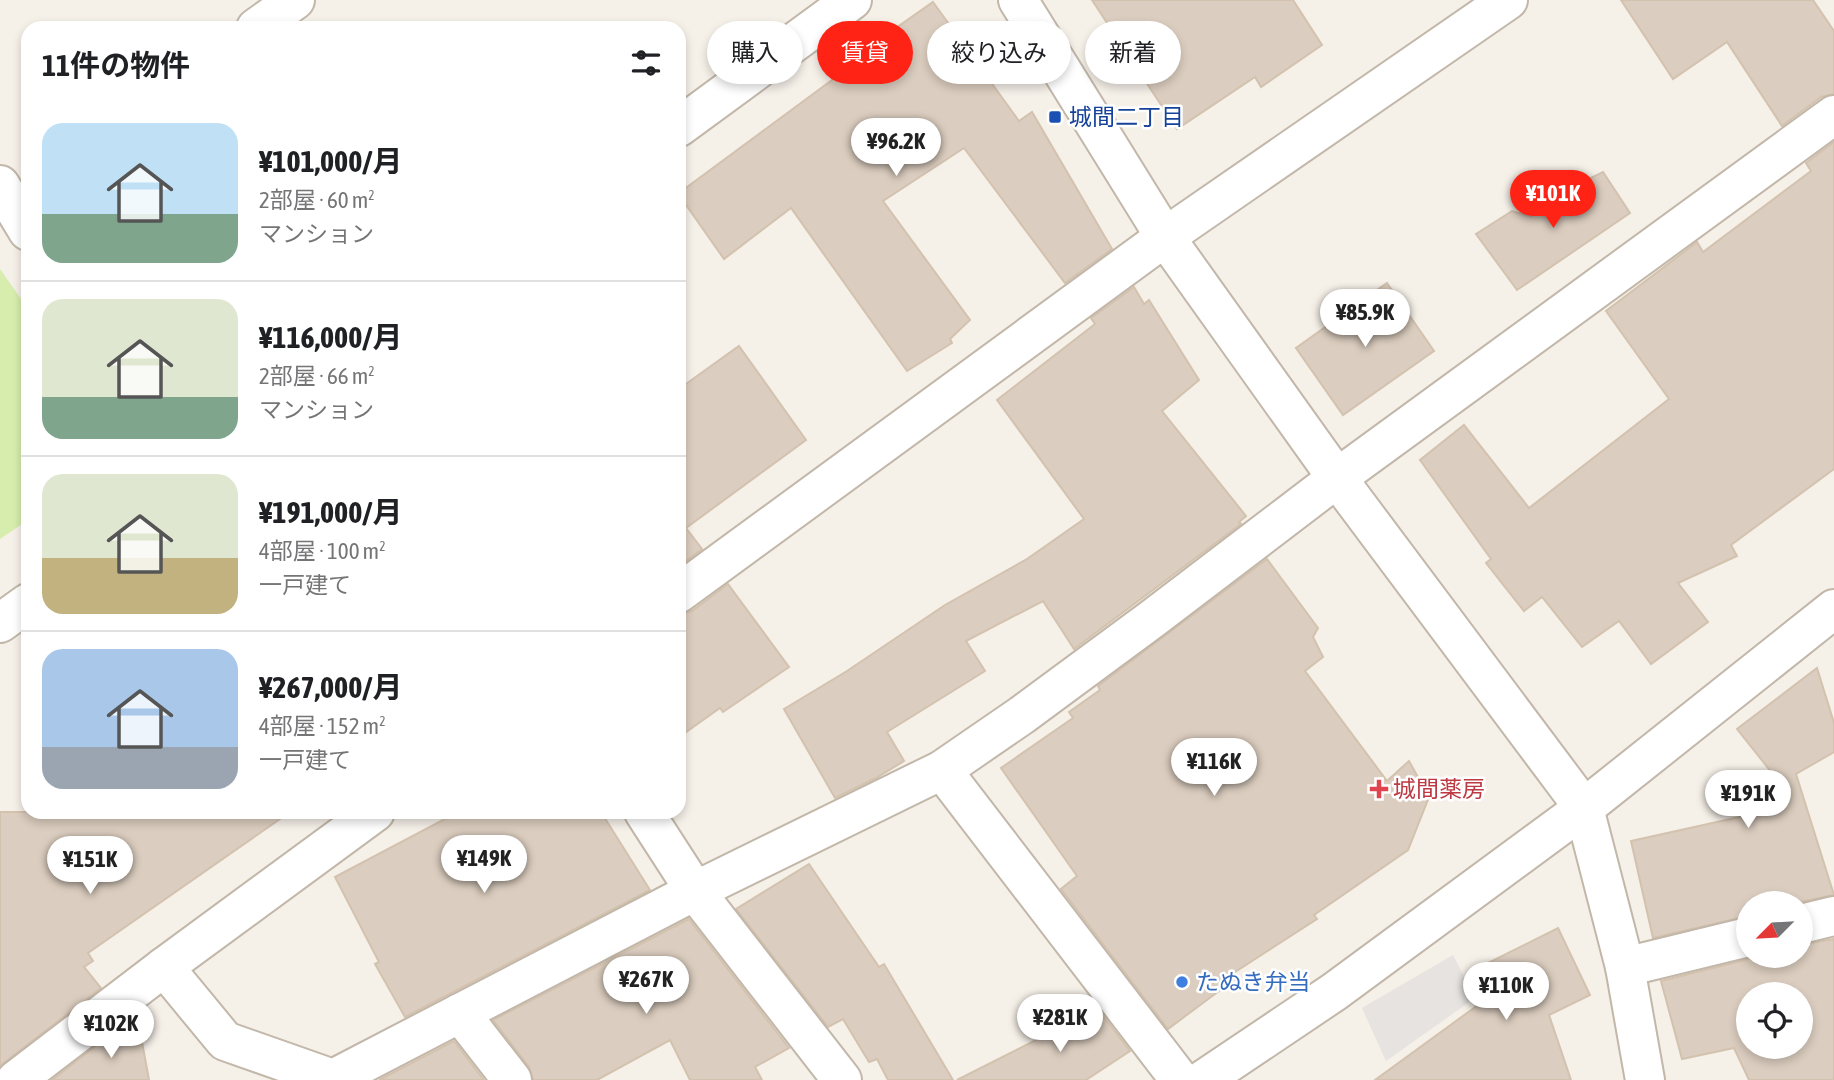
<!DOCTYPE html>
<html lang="ja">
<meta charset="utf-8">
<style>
:root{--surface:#fff;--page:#f6f6f6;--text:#202124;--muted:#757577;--line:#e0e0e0;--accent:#ff2315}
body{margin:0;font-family:"Asap Condensed","Noto Sans JP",sans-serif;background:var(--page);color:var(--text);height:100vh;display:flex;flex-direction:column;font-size:26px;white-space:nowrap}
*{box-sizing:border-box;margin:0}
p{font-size:23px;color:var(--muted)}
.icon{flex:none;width:38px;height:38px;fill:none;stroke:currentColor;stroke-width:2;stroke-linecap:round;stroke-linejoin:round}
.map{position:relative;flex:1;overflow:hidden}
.panel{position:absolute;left:21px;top:21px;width:665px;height:798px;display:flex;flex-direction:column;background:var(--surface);border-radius:21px;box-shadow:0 4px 10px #0003}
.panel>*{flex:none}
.guide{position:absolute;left:707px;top:21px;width:665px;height:63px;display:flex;gap:14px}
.needle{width:46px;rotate:246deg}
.buttons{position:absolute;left:1736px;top:891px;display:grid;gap:14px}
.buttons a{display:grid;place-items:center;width:77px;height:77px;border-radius:50%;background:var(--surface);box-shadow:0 4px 10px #0003;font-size:35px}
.price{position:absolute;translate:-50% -60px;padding:0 16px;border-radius:24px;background:#fff;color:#222;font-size:23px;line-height:46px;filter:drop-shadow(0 2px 4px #0008)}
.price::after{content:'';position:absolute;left:50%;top:42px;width:21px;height:16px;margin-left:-10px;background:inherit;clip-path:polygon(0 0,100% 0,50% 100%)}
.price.on{background:var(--accent);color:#fff}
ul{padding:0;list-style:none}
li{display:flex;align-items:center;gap:21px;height:175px;padding:0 21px}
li+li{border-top:2px solid var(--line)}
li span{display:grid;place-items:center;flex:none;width:196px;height:140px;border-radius:21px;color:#555}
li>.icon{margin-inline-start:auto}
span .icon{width:84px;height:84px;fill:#fffc;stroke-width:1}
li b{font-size:30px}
h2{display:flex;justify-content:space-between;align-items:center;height:84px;padding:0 21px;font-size:30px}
.chip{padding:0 24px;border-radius:32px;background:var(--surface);box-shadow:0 4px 10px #0003;font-size:24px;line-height:63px}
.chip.on{background:var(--accent);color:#fff}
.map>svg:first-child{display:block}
</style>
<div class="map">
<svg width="1834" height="1080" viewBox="0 0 1834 1080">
<rect width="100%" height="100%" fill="#f5f0e8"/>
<!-- green -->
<path fill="#d6edad" d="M0 269 28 309V520L0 539Z"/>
<!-- parking -->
<path fill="#e6e3e0" d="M1453 955 1475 998 1386 1061 1362 1008Z"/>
<!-- building -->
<g fill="#dbcdbf" stroke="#d3c2ae" stroke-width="2" fill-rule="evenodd">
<path d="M1092 0H1293L1322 45 1261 87 1255 77 1177 129Z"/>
<path d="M1621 0H1813L1834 31V94L1821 97 1782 126 1727 42 1673 79Z"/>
<path d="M933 2 1019 121 1032 112 1112 249 1065 283 964 148 883 201 970 320 950 339 952 343 907 371 791 208 724 259 679 195V193L855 63 852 59Z"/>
<path d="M1834 142V469L1731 545 1737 556 1678 583 1708 622 1651 664 1619 621 1582 647 1542 597 1524 611 1486 563 1491 559 1420 460 1464 425 1529 508 1669 399 1606 311 1697 242 1703 252 1811 171 1806 163Z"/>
<path d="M1603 172 1630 213 1517 290 1476 234 1512 211 1531 217 1576 185Z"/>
<path d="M1387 283 1434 351 1343 415 1296 348Z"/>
<path d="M1134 287 1144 304 1149 300 1199 380 1162 411 1246 516 1239 522 1241 524 1074 649 1043 601 966 641 985 671 887 732 904 761 876 778 835 798 784 709 847 671 945 605 1027 559 1084 519 997 400 1095 324 1091 318Z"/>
<path d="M739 346 806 440 686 528 702 549 679 566V389Z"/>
<path d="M1267 559 1318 628 1313 637 1323 657 1305 671 1387 781 1409 761 1429 797 1408 850 1314 915 1317 919 1232 974 1235 979 1168 1029 1061 889 1077 876 1001 768 1073 718 1069 712 1100 690 1098 686Z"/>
<path d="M728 584 789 667 723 712 720 708 679 737V614L692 611Z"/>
<path d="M1817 668 1834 723V752L1796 774 1834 895 1795 903H1748V916L1653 938 1631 841 1753 814 1745 787 1776 778 1737 729Z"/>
<path d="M0 812H290L88 953 93 961 84 967 101 988 0 1066Z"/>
<path d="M458 812H601L650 890 405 1017 375 964 379 962 335 877Z"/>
<path d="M809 864 879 967 884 964 953 1080H888L877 1059 869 1062 843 1019 828 1027 736 909Z"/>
<path d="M689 919 789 1048 755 1067 762 1080H690L670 1040 597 1080H533L529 1067 493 1020Z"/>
<path d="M1558 928 1590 995 1549 1015 1571 1080H1375L1489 997 1476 969Z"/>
<path d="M1834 939V1080H1749L1734 1048 1682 1059 1661 981 1753 958 1758 956H1801V945ZM1748 994H1801V1046H1748Z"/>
<path d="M1097 1008 1130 1051 1086 1080H957L1072 1022Z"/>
<path d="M127 1022 142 1042 149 1080H52Z"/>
<path d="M454 1041 484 1080H379Z"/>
</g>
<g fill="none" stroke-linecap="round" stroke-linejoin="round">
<defs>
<g id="minor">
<path d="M1018 0 1165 237 1337 478 1584 808 1625 967 1645 1080"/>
<path d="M256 28 295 0"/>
<path d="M679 127 852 0"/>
<path d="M0 185 28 231"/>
<path d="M679 593 1165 237 1508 0"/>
<path d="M0 623 28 603"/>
<path d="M942 770 1180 1080"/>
<path d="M644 812 695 891 842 1080"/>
<path d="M1801 924 1834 916"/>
<path d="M164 967 225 1041 333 1079 695 891 942 770 1022 715 1152 619 1337 478 1834 115"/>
<path d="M1625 967 1748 937"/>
<path d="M460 1013 512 1080"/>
<path d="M16 1080 164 967 375 812"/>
<path d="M1203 1080 1334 992 1584 808 1834 609"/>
</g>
</defs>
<!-- minor casing -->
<use href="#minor" stroke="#c2b7a9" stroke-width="42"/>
<!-- minor -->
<use href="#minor" stroke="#fff" stroke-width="38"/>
</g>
<!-- markers -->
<rect fill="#1a4fb4" stroke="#fff" stroke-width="2.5" x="1048" y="110" width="14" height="14" rx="3.5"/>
<path fill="#e0444e" stroke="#fff" stroke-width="2.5" d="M1375.5 778.5h7v7h7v7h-7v7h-7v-7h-7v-7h7z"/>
<circle fill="#3f7fe0" stroke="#fff" stroke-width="2.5" cx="1182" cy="982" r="7"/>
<g text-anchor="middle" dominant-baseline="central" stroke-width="5" stroke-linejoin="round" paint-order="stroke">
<!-- transit labels -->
<g font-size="23" fill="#164399" stroke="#fff" text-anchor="start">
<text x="1069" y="117">城間二丁目</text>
</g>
<!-- health labels -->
<g font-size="23" fill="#be3a42" stroke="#fff" text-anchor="start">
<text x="1393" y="789">城間薬房</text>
</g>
<!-- shop labels -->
<g font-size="23" fill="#366cbe" stroke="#fff" text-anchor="start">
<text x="1196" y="982">たぬき弁当</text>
</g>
</g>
</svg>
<div class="buttons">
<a><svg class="needle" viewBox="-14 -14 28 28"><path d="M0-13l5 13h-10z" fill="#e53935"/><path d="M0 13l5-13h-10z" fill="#757577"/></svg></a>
<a><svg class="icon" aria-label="locate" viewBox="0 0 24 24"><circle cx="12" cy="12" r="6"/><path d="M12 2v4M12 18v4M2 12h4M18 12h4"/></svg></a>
</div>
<b class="price" style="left:896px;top:178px">¥96.2K</b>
<b class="price on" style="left:1553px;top:230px">¥101K</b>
<b class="price" style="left:1365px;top:349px">¥85.9K</b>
<b class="price" style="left:1214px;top:798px">¥116K</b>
<b class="price" style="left:1748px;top:830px">¥191K</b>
<b class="price" style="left:484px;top:895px">¥149K</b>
<b class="price" style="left:90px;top:896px">¥151K</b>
<b class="price" style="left:646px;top:1016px">¥267K</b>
<b class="price" style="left:1506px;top:1022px">¥110K</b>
<b class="price" style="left:1060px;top:1054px">¥281K</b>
<b class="price" style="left:111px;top:1060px">¥102K</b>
<div class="guide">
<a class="chip">購入</a>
<a class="chip on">賃貸</a>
<a class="chip">絞り込み</a>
<a class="chip">新着</a>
</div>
<section class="panel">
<h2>11件の物件<svg class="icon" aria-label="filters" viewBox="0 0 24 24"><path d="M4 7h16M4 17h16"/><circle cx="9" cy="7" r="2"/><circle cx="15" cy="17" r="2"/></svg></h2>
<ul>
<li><span style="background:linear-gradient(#bfe0f5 65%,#7fa58c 0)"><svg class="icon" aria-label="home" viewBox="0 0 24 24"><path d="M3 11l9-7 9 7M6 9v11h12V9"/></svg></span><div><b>¥101,000/月</b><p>2部屋 · 60 m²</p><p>マンション</p></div></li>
<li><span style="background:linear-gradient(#dfe7d0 70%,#7fa58c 0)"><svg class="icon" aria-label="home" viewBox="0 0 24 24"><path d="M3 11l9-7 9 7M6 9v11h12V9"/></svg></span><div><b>¥116,000/月</b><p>2部屋 · 66 m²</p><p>マンション</p></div></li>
<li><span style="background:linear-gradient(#dfe7d0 60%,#c2b280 0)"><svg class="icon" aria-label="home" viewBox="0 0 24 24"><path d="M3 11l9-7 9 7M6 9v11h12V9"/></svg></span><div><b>¥191,000/月</b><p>4部屋 · 100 m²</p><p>一戸建て</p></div></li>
<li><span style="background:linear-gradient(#a9c7e8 70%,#9aa5b1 0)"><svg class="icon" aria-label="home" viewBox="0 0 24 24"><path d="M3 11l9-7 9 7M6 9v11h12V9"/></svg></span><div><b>¥267,000/月</b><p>4部屋 · 152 m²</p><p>一戸建て</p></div></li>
</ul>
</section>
</div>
